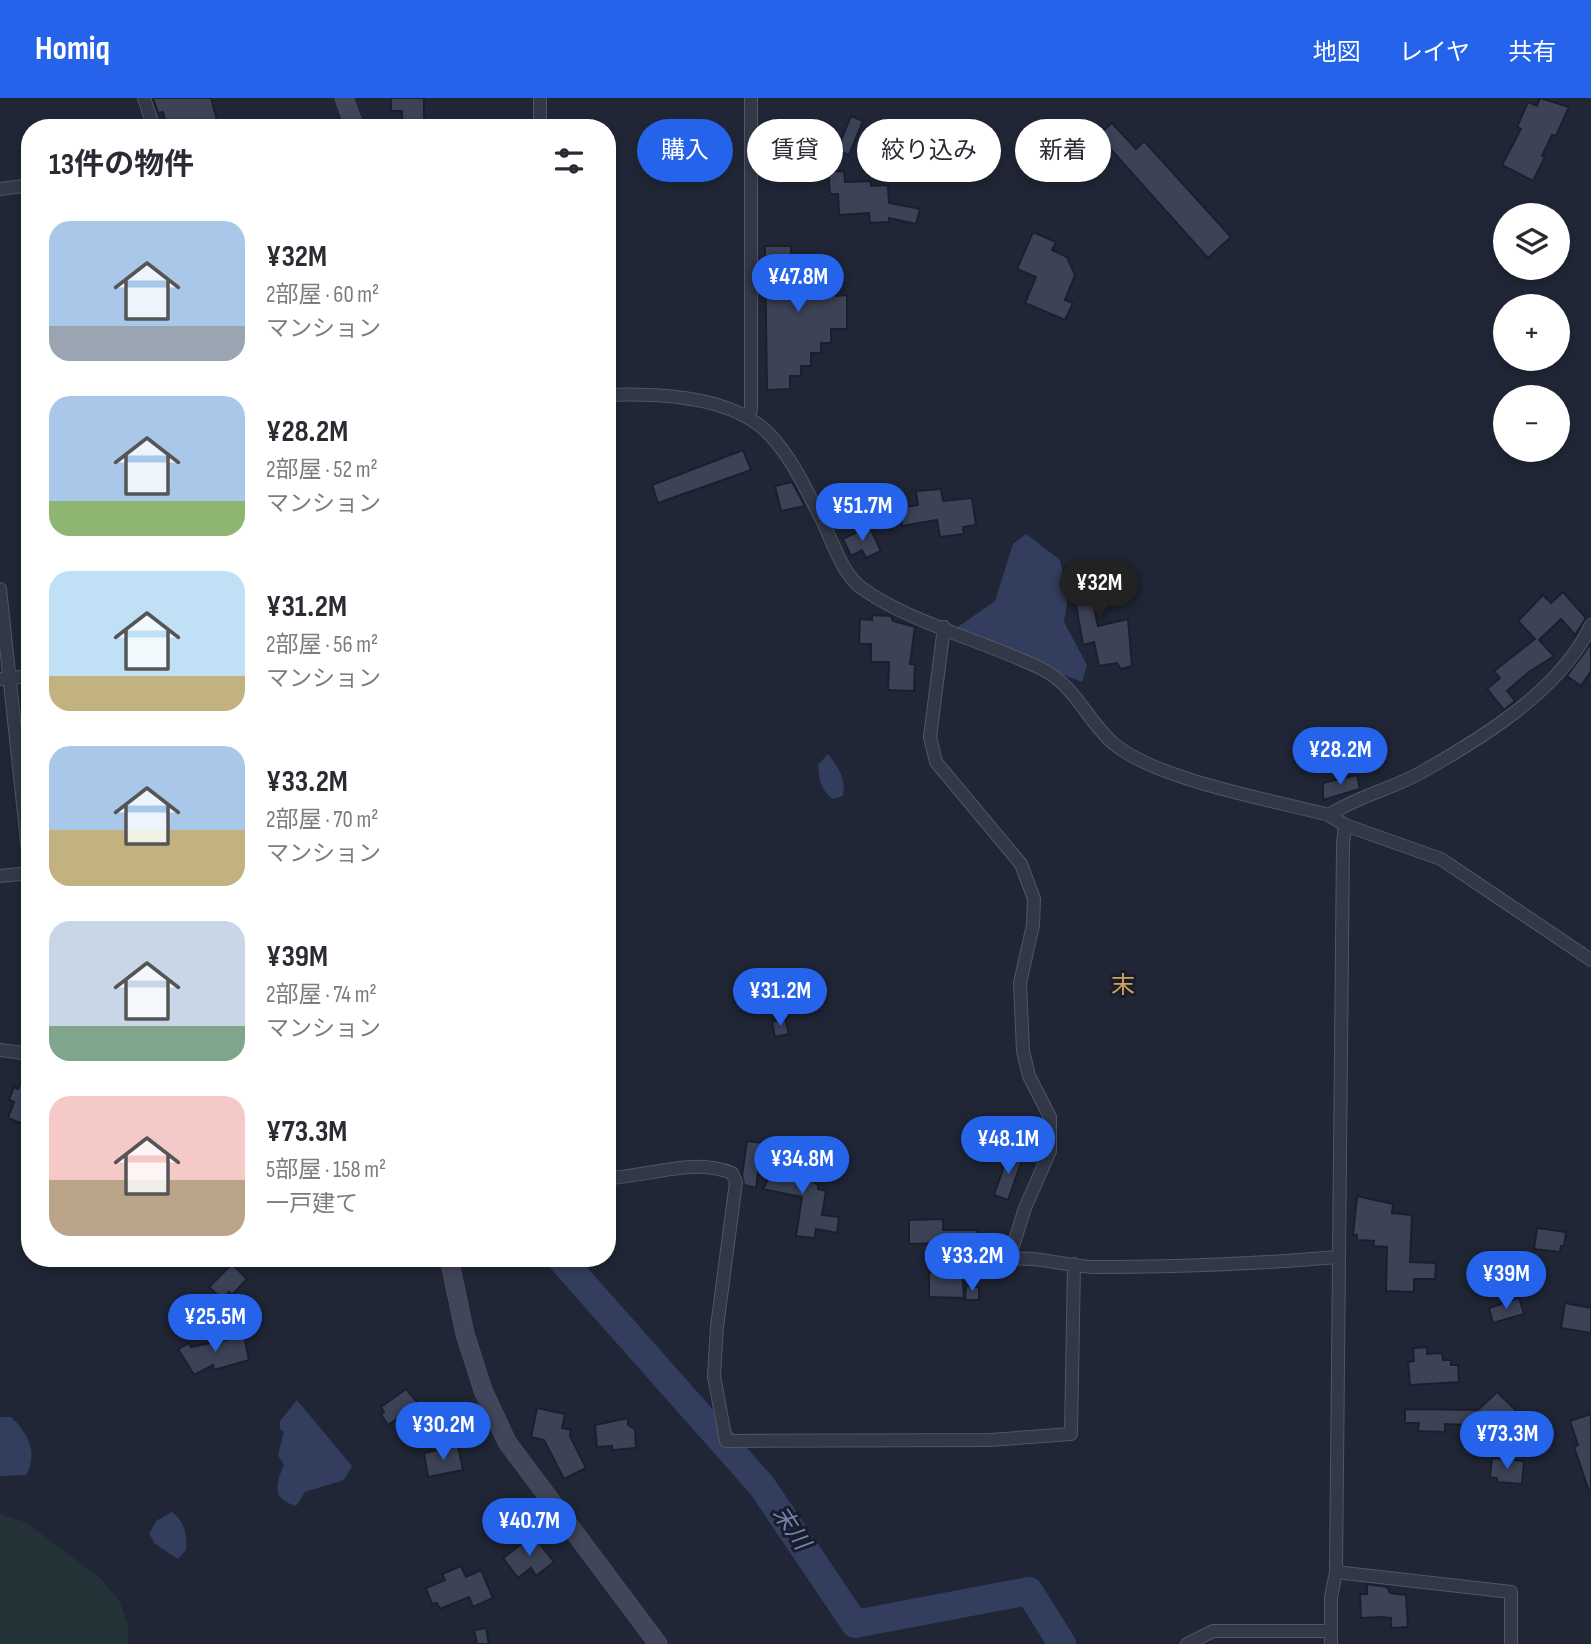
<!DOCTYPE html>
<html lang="ja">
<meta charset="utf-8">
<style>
:root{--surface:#fff;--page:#f2f2f3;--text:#2b2b33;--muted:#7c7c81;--accent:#2563eb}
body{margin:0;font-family:"Sofia Sans Condensed","Noto Sans JP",sans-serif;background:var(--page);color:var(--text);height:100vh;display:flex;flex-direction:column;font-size:26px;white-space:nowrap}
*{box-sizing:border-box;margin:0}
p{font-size:23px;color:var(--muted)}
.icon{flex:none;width:38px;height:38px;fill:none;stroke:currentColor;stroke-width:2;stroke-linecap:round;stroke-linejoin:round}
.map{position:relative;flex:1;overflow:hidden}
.side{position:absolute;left:21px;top:21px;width:595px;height:1148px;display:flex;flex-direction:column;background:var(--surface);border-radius:28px;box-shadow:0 4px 10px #0003}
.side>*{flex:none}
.top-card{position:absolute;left:637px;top:21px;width:665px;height:63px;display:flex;gap:14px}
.controls{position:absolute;left:1493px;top:105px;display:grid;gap:14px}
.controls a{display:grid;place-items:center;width:77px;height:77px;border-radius:50%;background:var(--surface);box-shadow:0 4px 10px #0003;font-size:35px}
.price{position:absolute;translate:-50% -60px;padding:0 16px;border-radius:24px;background:var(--accent);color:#fff;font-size:23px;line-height:46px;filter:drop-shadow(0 2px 4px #0008)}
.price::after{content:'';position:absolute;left:50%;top:42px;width:21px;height:16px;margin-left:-10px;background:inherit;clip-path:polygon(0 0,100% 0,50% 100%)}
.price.active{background:#222;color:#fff}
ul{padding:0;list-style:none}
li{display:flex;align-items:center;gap:21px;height:175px;padding:0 28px}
li span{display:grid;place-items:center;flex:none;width:196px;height:140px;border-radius:21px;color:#555}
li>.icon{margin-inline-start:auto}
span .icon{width:84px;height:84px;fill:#fffc;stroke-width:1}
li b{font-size:30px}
h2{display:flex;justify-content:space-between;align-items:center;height:84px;padding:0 28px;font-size:30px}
.tag{padding:0 24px;border-radius:32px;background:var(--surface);box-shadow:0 4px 10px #0003;font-size:24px;line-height:63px}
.tag.active{background:var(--accent);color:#fff}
header{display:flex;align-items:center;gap:42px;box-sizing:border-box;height:98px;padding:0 35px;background:var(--accent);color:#fff}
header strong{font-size:33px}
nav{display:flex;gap:38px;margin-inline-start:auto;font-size:24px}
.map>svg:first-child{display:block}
</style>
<header>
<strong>Homiq</strong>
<nav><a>地図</a><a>レイヤ</a><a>共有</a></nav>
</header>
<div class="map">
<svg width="1591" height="1546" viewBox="0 0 1591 1546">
<rect width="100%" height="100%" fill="#202636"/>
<!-- green -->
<path fill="#233338" d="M0 1416 25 1424 101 1481 120 1504 128 1527V1546H0Z"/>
<!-- water -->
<g fill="#333e5e">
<path d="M1026 436 1060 462 1068 498 1064 524 1087 567 1082 584 952 533 995 503 1013 446Z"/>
<path d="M828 656C839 670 846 681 843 698L832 701C821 691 819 682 818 667Z"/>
<path d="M297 1302 352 1368 344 1382 305 1394 296 1408C272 1401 275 1387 284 1367L278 1357 284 1334 280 1331V1323Z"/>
<path d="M0 1319H11C29 1336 38 1355 26 1377L0 1378Z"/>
<path d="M172 1414C185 1424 187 1436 186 1452L178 1461 155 1446 149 1436 156 1423Z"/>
</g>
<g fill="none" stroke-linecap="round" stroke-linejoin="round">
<!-- river -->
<path stroke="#333e5e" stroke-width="28" d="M560 1160 762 1388 855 1526 1029 1493 1062 1546"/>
</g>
<!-- building -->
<g fill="#3c4357" stroke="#1b1f2d" stroke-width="2">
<path d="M153 0H211L219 30H167L163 14 158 15Z"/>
<path d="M391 0H424V30H402V13H391Z"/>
<path d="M1540 0 1569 9 1556 38 1552 37 1542 58 1545 59 1533 83 1502 67 1521 31 1517 29 1528 4 1537 8Z"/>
<path d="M851 18 863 23 849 57 837 52Z"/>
<path d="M1112 25 1136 51 1144 43 1231 139 1208 160 1098 37Z"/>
<path d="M844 73 845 84 871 83V88L888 87 889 105 920 111 916 126 889 120V124L870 125 869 115 839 117 838 96H830L828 74Z"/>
<path d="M1033 134 1056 144 1052 152 1067 159 1075 177 1065 202 1073 205 1065 222 1025 205 1036 179 1017 171Z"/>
<path d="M765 148H791V166H835L836 198 847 197V231H831V245H821V255H811V268H801V278H790V291L767 292Z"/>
<path d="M743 352 751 372 658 405 652 387Z"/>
<path d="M792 384 805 408 781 413 775 388Z"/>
<path d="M941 391 943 403 972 400 976 427 963 429 964 436 940 439 937 422 902 428 900 410 918 407 916 393Z"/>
<path d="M869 428 881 453 866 460 862 452 851 458 843 441Z"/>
<path d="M1096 465 1101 484 1090 489 1098 528 1128 521 1132 568 1121 571 1117 565 1099 568 1094 544 1083 547 1073 489 1065 490 1063 480 1072 478 1070 469Z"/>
<path d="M1563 494 1586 520 1575 537 1561 521 1539 542 1554 558 1529 574 1507 593 1515 603 1504 612 1487 591 1500 580 1494 573 1535 541 1518 523 1543 497 1551 505Z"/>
<path d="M872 517 891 518 893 523 915 529 910 566H915L914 593 888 592 889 564H871V546H859L860 521 872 522Z"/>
<path d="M1591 545V573L1581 588 1567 578Z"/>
<path d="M1357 677 1360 691 1323 702V685Z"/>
<path d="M785 920 789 936 775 939 772 924Z"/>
<path d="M30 965V1029L8 1020 14 1004 9 1002 14 989 18 991Z"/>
<path d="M747 1043 762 1045 756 1090 744 1087 742 1077Z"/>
<path d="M783 1051 797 1058 792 1068 811 1072 809 1081 818 1087V1091L826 1093 822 1117 839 1119 837 1135 816 1131 815 1140 796 1138 802 1099 763 1091Z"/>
<path d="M1009 1054 1023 1059 1008 1102 994 1097Z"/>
<path d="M1357 1098 1393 1106 1392 1115 1412 1117 1410 1164 1436 1165 1435 1181H1414V1194L1386 1193 1387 1149 1373 1148 1374 1143 1357 1142V1137H1353Z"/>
<path d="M943 1121V1132H977V1147H960L964 1200 929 1199V1174L946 1175V1145L909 1146V1122Z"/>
<path d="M1537 1130 1566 1134 1564 1148H1561L1560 1154 1534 1151Z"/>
<path d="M232 1166 247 1181 232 1197 229 1194 222 1201 209 1189Z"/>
<path d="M966 1188 979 1189V1202H965Z"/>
<path d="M1519 1200 1524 1216 1493 1225 1489 1210Z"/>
<path d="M1565 1205 1591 1210V1235L1561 1230Z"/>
<path d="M244 1238 249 1262 214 1272 213 1267 194 1277 178 1251 189 1245 191 1249Z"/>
<path d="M1427 1249V1256L1442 1255 1443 1262H1451V1267H1458L1459 1284 1410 1287 1408 1264 1414 1263 1413 1250Z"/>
<path d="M406 1291 419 1306 388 1327 381 1316 384 1314 381 1309Z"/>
<path d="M1497 1294 1527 1323 1493 1357 1467 1327 1445 1326V1334L1418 1333 1419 1325H1405V1311L1478 1312Z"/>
<path d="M537 1310 565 1316 562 1330 571 1332 570 1338 586 1370 564 1381 544 1342 531 1339Z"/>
<path d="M1591 1316V1393H1589L1574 1349 1578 1347 1570 1323Z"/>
<path d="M628 1320V1327L635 1331 636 1350 612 1352V1348L597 1349 595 1327Z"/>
<path d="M458 1348 463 1372 428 1379 424 1355Z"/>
<path d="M1492 1360 1524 1363 1522 1386 1497 1384V1380L1490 1379Z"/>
<path d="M533 1437 554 1464 536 1478 531 1470 518 1480 503 1460Z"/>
<path d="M461 1468 466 1479 481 1472 493 1500 473 1509 469 1499 440 1511 437 1505 432 1506 426 1490 445 1482 442 1476Z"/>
<path d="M1367 1486 1387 1489 1390 1495 1406 1497 1408 1529 1391 1530V1520L1381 1519 1361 1520 1360 1496H1367Z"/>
<path d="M486 1530 489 1546H477L474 1532Z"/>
</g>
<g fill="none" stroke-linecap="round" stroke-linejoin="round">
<defs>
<g id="minor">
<path d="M144 0 154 30"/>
<path d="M333 30 353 25"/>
<path d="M540 30V0"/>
<path d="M0 91 30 87"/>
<path d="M607 297C658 295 735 298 771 338 794 363 807 394 823 424 832 443 842 474 859 488 906 524 988 544 1042 571 1076 588 1087 623 1114 646 1158 682 1271 702 1329 717L1345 727 1441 761 1591 862"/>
<path d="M748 319 751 311V0"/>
<path d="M0 491 30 772"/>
<path d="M944 529 930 639 936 664 1021 766 1034 801 1033 827 1020 885 1023 953 1029 978 1050 1019V1053L1025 1110 1009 1161C1038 1158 1066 1168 1094 1169 1176 1169 1256 1166 1337 1159"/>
<path d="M0 581 30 578"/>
<path d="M1329 717C1358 698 1392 691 1422 674 1482 640 1561 592 1591 527"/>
<path d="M0 778 30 775"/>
<path d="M0 952 30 956"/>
<path d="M607 1080C648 1079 692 1059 732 1075L736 1084 717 1229 714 1278 726 1343 990 1342 1071 1336 1074 1166"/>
<path d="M1336 1474 1511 1494V1546"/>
<path d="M1187 1546 1213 1533H1331"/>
<path d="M1331 1546V1499L1336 1474 1343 746 1345 727"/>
</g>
<g id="secondary">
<path d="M344 0 355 30"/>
<path d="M449 1160 465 1236 483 1292 507 1344 658 1546"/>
</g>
</defs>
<!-- minor casing -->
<use href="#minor" stroke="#515565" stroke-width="14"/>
<!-- secondary casing -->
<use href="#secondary" stroke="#515565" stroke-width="19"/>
<!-- minor -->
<use href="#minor" stroke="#333847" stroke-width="12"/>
<!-- secondary -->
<use href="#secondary" stroke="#41465a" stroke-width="18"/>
</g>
<g text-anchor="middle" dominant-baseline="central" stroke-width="6" stroke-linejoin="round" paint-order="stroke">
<!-- water labels -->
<g font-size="23" font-style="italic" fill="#7584ac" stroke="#191d2b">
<text transform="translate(791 1430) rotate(56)">末川</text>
</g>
<!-- quarter labels -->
<g font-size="24" fill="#d2a25a" stroke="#191d2b">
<text x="1123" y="887">末</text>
</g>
</g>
</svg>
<div class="controls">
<a><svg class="icon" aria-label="layers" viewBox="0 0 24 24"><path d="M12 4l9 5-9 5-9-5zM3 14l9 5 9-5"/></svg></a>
<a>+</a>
<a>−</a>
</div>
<b class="price" style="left:798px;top:216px">¥47.8M</b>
<b class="price" style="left:862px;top:445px">¥51.7M</b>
<b class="price active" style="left:1099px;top:522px">¥32M</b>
<b class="price" style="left:1340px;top:689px">¥28.2M</b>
<b class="price" style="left:780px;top:930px">¥31.2M</b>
<b class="price" style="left:1008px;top:1078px">¥48.1M</b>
<b class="price" style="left:802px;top:1098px">¥34.8M</b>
<b class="price" style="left:972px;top:1195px">¥33.2M</b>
<b class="price" style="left:1506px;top:1213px">¥39M</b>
<b class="price" style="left:215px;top:1256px">¥25.5M</b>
<b class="price" style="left:443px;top:1364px">¥30.2M</b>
<b class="price" style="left:1507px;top:1373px">¥73.3M</b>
<b class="price" style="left:529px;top:1460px">¥40.7M</b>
<div class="top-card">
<a class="tag active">購入</a>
<a class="tag">賃貸</a>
<a class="tag">絞り込み</a>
<a class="tag">新着</a>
</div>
<section class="side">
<h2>13件の物件<svg class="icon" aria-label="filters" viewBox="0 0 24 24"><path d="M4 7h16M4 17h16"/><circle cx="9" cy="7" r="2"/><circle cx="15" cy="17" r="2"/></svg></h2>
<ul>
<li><span style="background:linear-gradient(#a9c7e8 75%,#9aa5b1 0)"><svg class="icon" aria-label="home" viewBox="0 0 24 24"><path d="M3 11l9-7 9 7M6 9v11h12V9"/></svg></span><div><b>¥32M</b><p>2部屋 · 60 m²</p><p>マンション</p></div></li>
<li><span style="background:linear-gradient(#a9c7e8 75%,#8fb573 0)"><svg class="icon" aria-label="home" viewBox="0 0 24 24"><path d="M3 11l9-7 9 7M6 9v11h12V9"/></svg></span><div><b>¥28.2M</b><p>2部屋 · 52 m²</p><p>マンション</p></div></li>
<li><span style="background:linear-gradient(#bfe0f5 75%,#c2b280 0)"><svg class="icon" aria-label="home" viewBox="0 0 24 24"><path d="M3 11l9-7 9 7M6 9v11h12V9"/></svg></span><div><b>¥31.2M</b><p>2部屋 · 56 m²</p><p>マンション</p></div></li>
<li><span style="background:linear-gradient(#a9c7e8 60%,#c2b280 0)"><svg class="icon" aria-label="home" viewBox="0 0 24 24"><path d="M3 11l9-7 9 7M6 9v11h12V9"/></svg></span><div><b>¥33.2M</b><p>2部屋 · 70 m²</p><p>マンション</p></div></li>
<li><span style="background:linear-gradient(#c9d6e8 75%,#7fa58c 0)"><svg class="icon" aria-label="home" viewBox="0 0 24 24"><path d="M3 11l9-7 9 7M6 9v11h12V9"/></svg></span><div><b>¥39M</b><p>2部屋 · 74 m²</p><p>マンション</p></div></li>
<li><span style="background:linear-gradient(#f6c9c9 60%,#b9a48a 0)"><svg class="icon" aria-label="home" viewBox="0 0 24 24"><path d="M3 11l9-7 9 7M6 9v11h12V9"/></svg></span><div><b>¥73.3M</b><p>5部屋 · 158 m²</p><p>一戸建て</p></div></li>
</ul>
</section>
</div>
